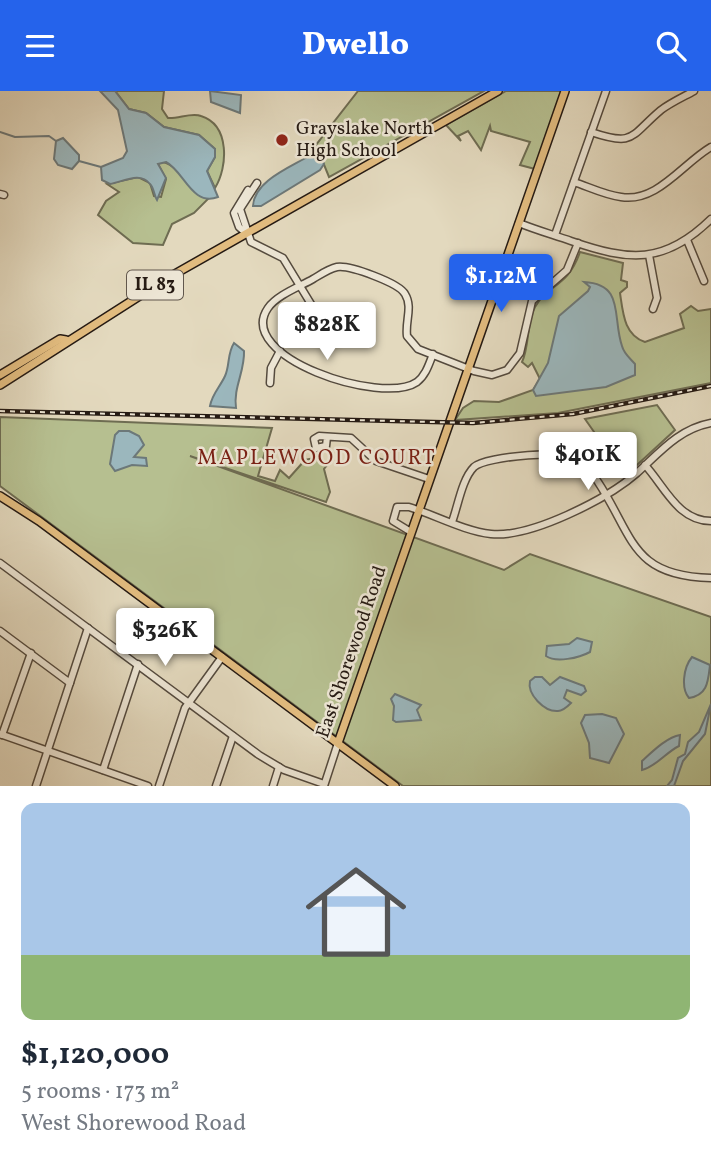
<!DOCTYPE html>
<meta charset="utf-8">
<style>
:root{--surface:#fff;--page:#f2f2f3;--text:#1f2937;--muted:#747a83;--accent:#2563eb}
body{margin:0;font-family:Vollkorn,serif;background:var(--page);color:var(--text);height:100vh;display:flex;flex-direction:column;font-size:26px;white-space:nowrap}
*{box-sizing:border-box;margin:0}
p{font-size:23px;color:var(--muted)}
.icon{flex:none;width:38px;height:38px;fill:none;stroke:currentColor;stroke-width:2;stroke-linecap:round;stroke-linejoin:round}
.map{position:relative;height:695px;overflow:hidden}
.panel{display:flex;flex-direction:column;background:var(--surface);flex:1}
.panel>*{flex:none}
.price{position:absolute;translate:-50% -60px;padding:0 16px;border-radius:7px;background:#fff;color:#222;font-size:23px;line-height:46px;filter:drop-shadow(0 2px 4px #0008)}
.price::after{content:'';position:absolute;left:50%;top:42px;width:21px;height:16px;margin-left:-10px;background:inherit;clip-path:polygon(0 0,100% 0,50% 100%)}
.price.selected{background:var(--accent);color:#fff}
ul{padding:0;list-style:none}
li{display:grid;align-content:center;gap:14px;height:371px;padding:0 21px}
li span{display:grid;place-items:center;height:217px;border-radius:14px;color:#555}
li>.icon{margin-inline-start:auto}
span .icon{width:126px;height:126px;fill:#fffc;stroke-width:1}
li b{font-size:30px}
header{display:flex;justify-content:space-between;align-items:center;height:91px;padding:0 21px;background:var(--accent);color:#fff;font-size:32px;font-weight:800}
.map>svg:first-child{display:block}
</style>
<header><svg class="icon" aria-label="menu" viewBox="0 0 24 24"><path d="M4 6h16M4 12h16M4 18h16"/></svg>Dwello<svg class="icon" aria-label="search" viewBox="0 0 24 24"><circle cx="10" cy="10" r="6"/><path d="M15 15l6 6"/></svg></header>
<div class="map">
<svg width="711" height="695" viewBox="0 0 711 695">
<rect width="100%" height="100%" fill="#e3d9be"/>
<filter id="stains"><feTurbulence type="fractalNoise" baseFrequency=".00286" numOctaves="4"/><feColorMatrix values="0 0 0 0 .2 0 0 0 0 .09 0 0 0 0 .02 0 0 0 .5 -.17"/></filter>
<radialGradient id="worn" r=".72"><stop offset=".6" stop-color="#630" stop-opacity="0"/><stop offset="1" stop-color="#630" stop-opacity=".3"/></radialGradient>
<!-- green -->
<g fill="#b6bf90" stroke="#6e6c52" stroke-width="2">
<path d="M115 0H164L162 18 168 27C178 28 192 21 201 25 230 34 228 76 215 97L207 80 215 66V58L199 44 164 36 146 22 129 18Z"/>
<path d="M358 0H484L329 86 316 54Z"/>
<path d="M506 0H562L535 78 520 74 530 51 491 40 490 35 481 59 468 40 458 45 461 50 446 34Z"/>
<path d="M162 71C184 75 183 99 208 108L194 122 172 133 163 154 133 152 98 124 106 110 119 101 107 93 138 86 150 92 154 105 161 106 166 88 158 73Z"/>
<path d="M580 161 623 172 621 189 627 191V196L620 202C623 222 624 244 645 251L684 237 680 223 691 215 698 220 711 218V292L558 322 455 329 463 317 474 310 499 311 533 299 540 288 532 272 528 276 522 271C530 254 526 232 535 216 548 192 567 198 580 161Z"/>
<path d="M657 314 675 339 625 385 585 328Z"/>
<path d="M0 326 272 337 258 385 275 390 280 379 289 387 305 369 314 367 328 373 324 378 330 401 326 411 190 365 504 479 530 463 711 526V695H403L0 395Z"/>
</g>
<!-- water -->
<g fill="#9bb7bd" stroke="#6c7879" stroke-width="2">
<path d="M100 0H115L129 18 146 22 164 36 199 44 215 58V66L207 80 218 106C192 116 184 80 166 71L158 73 166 87 157 109C154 104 154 97 150 93 140 80 123 91 110 93L102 89 101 76 123 67 127 60 118 19Z"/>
<path d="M210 0 241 4 240 22 211 11Z"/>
<path d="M63 47 79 64V70L72 78 58 74 54 68 56 50Z"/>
<path d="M309 65 322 69 324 73 320 79 261 115H253C254 90 291 76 309 65Z"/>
<path d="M584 191C625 193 612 226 622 255 624 263 630 267 635 273V284L606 296 536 305 533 299 548 272 559 225 588 200 590 196Z"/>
<path d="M234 252 244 260C245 280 233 297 236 317L210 315C212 303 220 296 225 285 230 274 227 263 234 252Z"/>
<path d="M129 340 139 345 144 354 134 366 146 367 147 375 132 374 115 380 110 373 115 344 119 340Z"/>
<path d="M577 547 592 551 590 561C579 567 556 572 546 565L547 555 569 553Z"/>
<path d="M692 566 710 574C708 590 708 604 689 607 681 598 683 577 692 566Z"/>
<path d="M535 586H542L550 594 560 586 584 595 586 600 581 604 567 599 564 607 571 612C568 615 563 620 558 620 544 621 527 603 530 590Z"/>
<path d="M395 603 421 614 417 619 421 629 396 631 393 629 394 615 391 608Z"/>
<path d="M711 613 705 643 683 670 674 695H667L672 689 678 667 685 663 688 651 699 641Z"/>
<path d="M602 623 616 627 624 643 609 672 590 667 589 652 581 632 585 624Z"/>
<path d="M680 644 679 655C665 662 657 675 642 679V670C652 661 667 646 680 644Z"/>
</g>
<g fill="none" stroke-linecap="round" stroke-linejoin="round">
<!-- stream -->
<g stroke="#6c7879" stroke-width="2">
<path d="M0 41 15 46 49 45 56 50"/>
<path d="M79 70 101 76"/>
</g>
<defs>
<g id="minor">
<path d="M591 41C635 56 630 45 661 19 670 12 683 6 694 0"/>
<path d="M574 91C589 96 605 104 621 106 657 112 682 73 711 56"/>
<path d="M257 92 240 118 251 151 283 167 314 218 345 231 353 238"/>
<path d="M0 103 4 104"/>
<path d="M519 132C536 139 554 144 571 150 629 170 664 174 711 128"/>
<path d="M246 142 239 136 234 122 248 99"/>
<path d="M555 144 606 0"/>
<path d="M687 149 704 190"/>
<path d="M649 164 657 207 653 218"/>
<path d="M433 263C429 273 426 284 417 291 382 315 234 266 268 217 277 204 299 196 313 188 320 184 328 178 337 176 350 174 399 192 405 203 413 216 405 230 407 245L418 258 474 280 492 284 507 279 520 262 532 210 567 179 578 152"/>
<path d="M270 292 271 277 280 260"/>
<path d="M327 346 326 355 316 357 314 348 319 345 351 347 376 370 429 388"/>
<path d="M645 374C665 396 678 430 711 430"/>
<path d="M452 431C458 415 462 388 474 376 486 365 570 358 582 369 589 375 593 384 598 391 634 446 631 485 711 487"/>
<path d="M411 441 393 430 397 416H409C435 424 464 440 491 443 531 447 607 408 637 382 660 361 679 338 711 332"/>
<path d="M0 472 259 664 284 679 324 693"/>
<path d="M0 540 70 592"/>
<path d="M0 643 148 695"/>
<path d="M2 644 31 562"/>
<path d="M103 679 138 573"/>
<path d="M36 695 88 537"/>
<path d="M159 695 185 617 222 566"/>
<path d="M216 695 233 645"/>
<path d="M273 695 279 676"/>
<path d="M324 695 338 652"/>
</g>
<g id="major">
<path d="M0 284 60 248 66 249"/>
<path d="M0 294 166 188 498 0"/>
<path d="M0 405 39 430 395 695"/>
<path d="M338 652 565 0"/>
</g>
</defs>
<!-- minor casing -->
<use href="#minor" stroke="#544a3e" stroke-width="9"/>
<!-- major casing -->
<use href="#major" stroke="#251a13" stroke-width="10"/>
<!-- minor -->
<use href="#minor" stroke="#ede6d5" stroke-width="6"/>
<!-- major -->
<use href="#major" stroke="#e2bc7f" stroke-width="7"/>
<defs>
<path id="rail" d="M0 320 473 332 573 323 711 295"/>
</defs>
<!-- rail casing -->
<use href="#rail" stroke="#251a13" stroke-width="4.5"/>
<!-- rail -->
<use href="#rail" stroke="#ede6d5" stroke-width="2" stroke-dasharray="5" stroke-linecap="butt"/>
</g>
<!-- markers -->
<circle fill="#8f2418" stroke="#ede6d5" stroke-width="2.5" cx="282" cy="49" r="7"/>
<g text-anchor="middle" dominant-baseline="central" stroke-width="5" stroke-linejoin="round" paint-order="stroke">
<!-- shield labels -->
<rect fill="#ede6d5" stroke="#61574d" stroke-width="2" x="127" y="179.5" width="56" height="29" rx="5"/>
<g font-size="18" font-weight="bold" fill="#251a13">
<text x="155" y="194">IL 83</text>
</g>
<!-- poi labels -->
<g font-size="19" fill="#251a13" stroke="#ede6d5" text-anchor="start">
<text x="296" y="38">Grayslake North<tspan x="296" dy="22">High School</tspan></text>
</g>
<!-- street labels -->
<g font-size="19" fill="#251a13" stroke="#ede6d5">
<text transform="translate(352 561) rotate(-71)">East Shorewood Road</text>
</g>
<!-- neighbourhood labels -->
<g font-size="21" letter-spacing="2" fill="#7a1f14" stroke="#ede6d5">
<text x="317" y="367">MAPLEWOOD COURT</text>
</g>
</g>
<rect width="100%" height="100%" filter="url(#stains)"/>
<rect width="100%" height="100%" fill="url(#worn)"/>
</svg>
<b class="price selected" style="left:501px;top:223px">$1.12M</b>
<b class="price" style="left:327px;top:271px">$828K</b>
<b class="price" style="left:588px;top:401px">$401K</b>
<b class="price" style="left:165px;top:577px">$326K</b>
</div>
<section class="panel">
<ul>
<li><span style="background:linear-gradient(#a9c7e8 70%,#8fb573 0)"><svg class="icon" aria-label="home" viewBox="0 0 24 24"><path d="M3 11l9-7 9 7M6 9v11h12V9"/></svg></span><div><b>$1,120,000</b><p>5 rooms · 173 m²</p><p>West Shorewood Road</p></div></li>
</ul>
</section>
